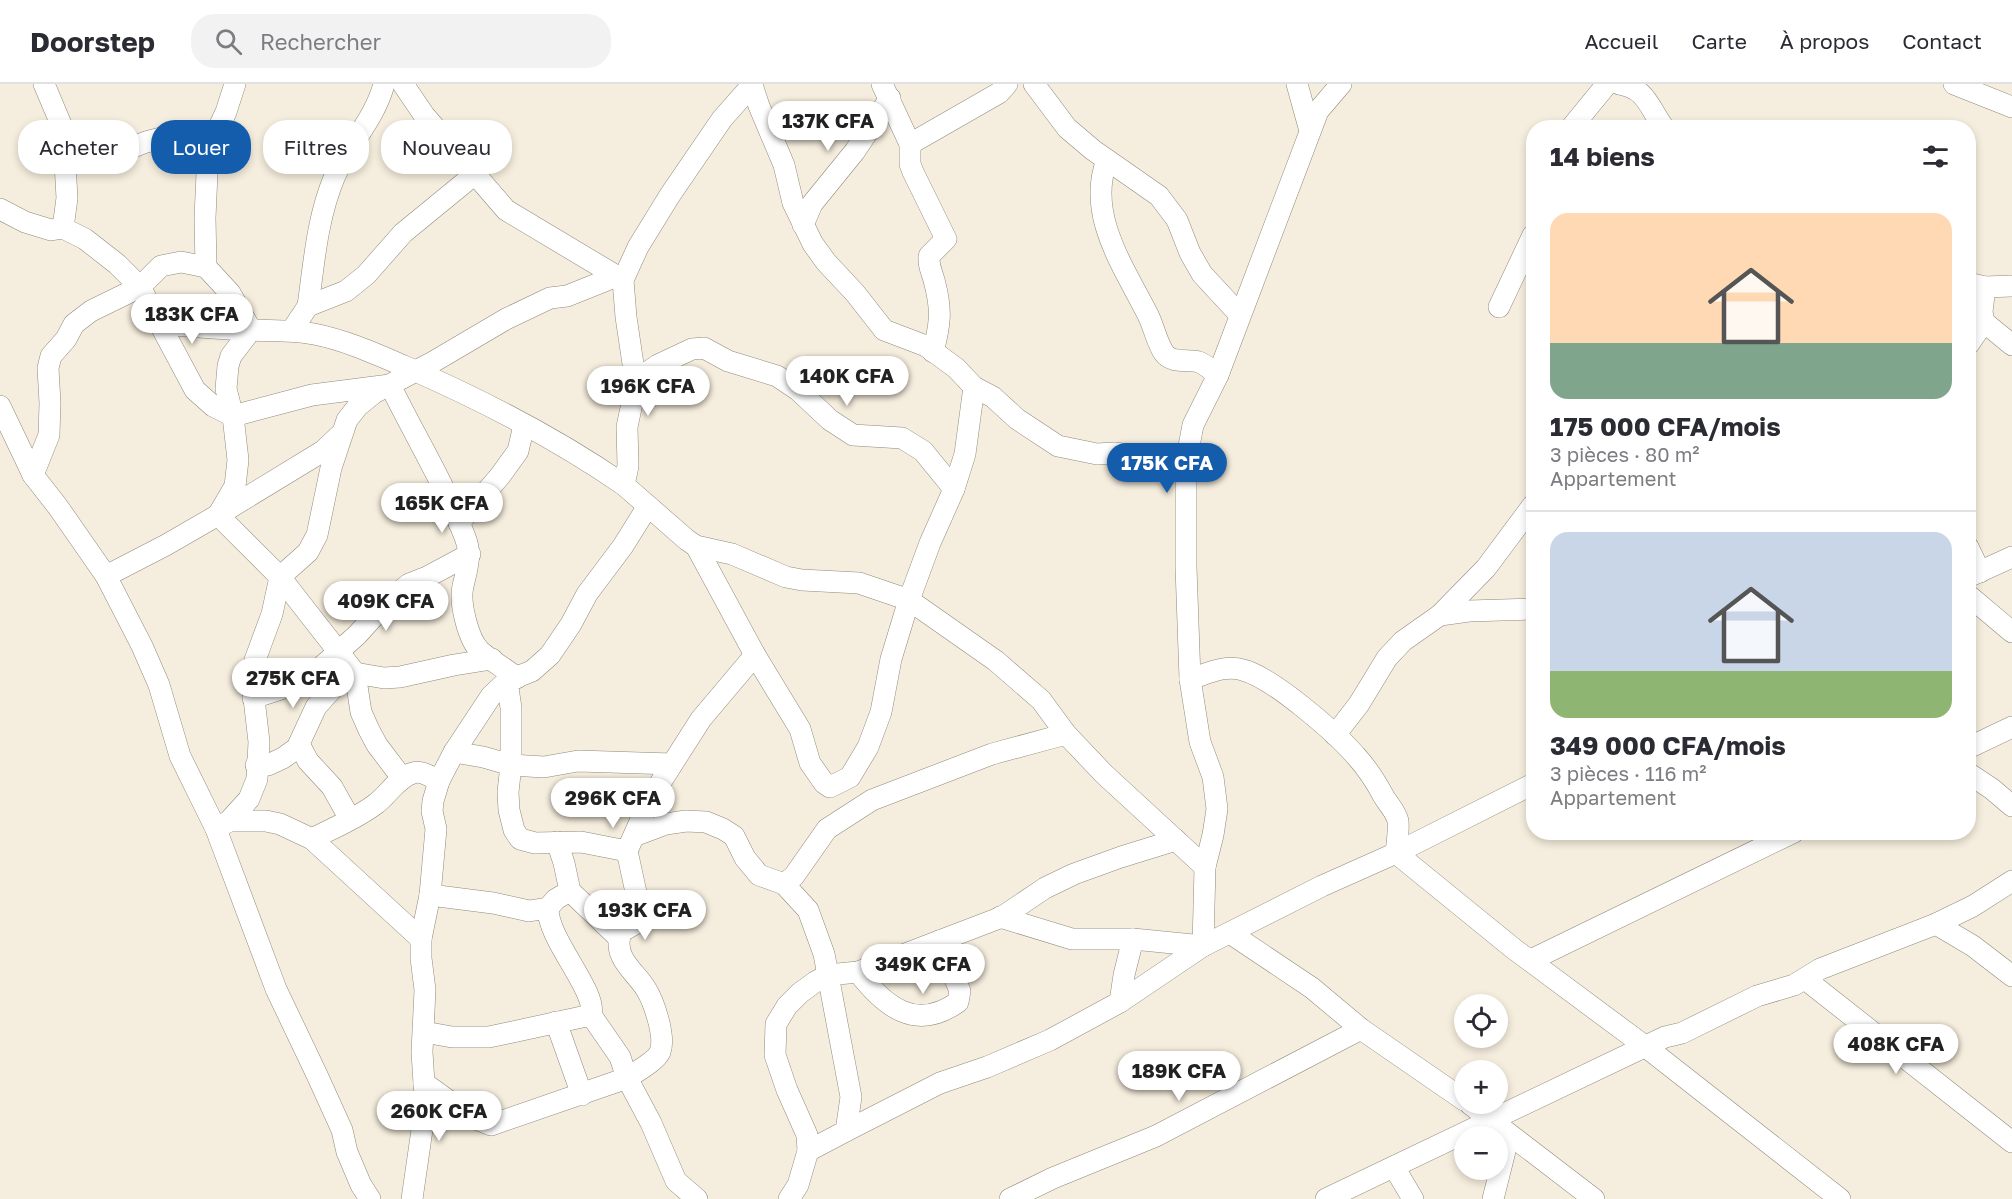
<!DOCTYPE html>
<html lang="fr">
<meta charset="utf-8">
<style>
:root{--surface:#fff;--page:#f2f2f3;--text:#2b2b33;--muted:#7c7c81;--line:#e1e1e2;--accent:#145dac}
body{margin:0;font-family:"Golos Text",sans-serif;background:var(--page);color:var(--text);height:100vh;display:flex;flex-direction:column;font-size:22px;white-space:nowrap}
*{box-sizing:border-box;margin:0}
p{font-size:20px;color:var(--muted)}
.icon{flex:none;width:33px;height:33px;fill:none;stroke:currentColor;stroke-width:2;stroke-linecap:round;stroke-linejoin:round}
.map{position:relative;flex:1;overflow:hidden}
.drawer{position:absolute;left:1526px;top:36px;width:450px;height:720px;display:flex;flex-direction:column;background:var(--surface);border-radius:24px;box-shadow:0 3px 9px #0003}
.drawer>*{flex:none}
.banner{position:absolute;left:18px;top:36px;width:570px;height:54px;display:flex;gap:12px}
.fabs{position:absolute;left:1454px;top:910px;display:grid;gap:12px}
.fabs a{display:grid;place-items:center;width:54px;height:54px;border-radius:50%;background:var(--surface);box-shadow:0 3px 9px #0003;font-size:30px}
.price{position:absolute;translate:-50% -51px;padding:0 14px;border-radius:21px;background:#fff;color:#222;font-size:20px;line-height:39px;filter:drop-shadow(0 2px 3px #0008)}
.price::after{content:'';position:absolute;left:50%;top:36px;width:18px;height:14px;margin-left:-9px;background:inherit;clip-path:polygon(0 0,100% 0,50% 100%)}
.price.active{background:var(--accent);color:#fff}
ul{padding:0;list-style:none}
li{display:grid;align-content:center;gap:12px;height:318px;padding:0 24px}
li+li{border-top:2px solid var(--line)}
li span{display:grid;place-items:center;height:186px;border-radius:18px;color:#555}
li>.icon{margin-inline-start:auto}
span .icon{width:108px;height:108px;fill:#fffc;stroke-width:1}
li b{font-size:26px}
h2{display:flex;justify-content:space-between;align-items:center;height:72px;padding:0 24px;font-size:26px}
.chip{padding:0 21px;border-radius:24px;background:var(--surface);box-shadow:0 3px 9px #0003;font-size:21px;line-height:54px}
.chip.active{background:var(--accent);color:#fff}
header{display:flex;align-items:center;gap:36px;box-sizing:border-box;height:84px;padding:0 30px;background:var(--surface);border-bottom:2px solid var(--line)}
header strong{font-size:28px}
nav{display:flex;gap:33px;margin-inline-start:auto;font-size:21px}
.search{width:420px;height:54px;background:var(--page);display:flex;align-items:center;gap:15px;box-sizing:border-box;padding:0 21px;border-radius:24px;color:var(--muted);font-size:22px}
.map>svg:first-child{display:block}
</style>
<header>
<strong>Doorstep</strong>
<div class="search"><svg class="icon" aria-label="search" viewBox="0 0 24 24"><circle cx="10" cy="10" r="6"/><path d="M15 15l6 6"/></svg>Rechercher</div>
<nav><a>Accueil</a><a>Carte</a><a>À propos</a><a>Contact</a></nav>
</header>
<div class="map">
<svg width="2012" height="1115" viewBox="0 0 2012 1115">
<rect width="100%" height="100%" fill="#f5eddd"/>
<g fill="none" stroke-linecap="round" stroke-linejoin="round">
<defs>
<g id="minor">
<path d="M44 0 63 45 67 114 63 144"/>
<path d="M403 0 424 31 506 126 623 196"/>
<path d="M882 0 910 60V80L913 88 946 155 929 172C928 184 933 189 935 200 942 227 940 241 933 268"/>
<path d="M1034 0 1067 44 1093 66 1159 112 1177 136 1190 169 1202 190 1240 231"/>
<path d="M1297 0 1310 47"/>
<path d="M1619 0C1647 5 1648 22 1664 44"/>
<path d="M1954 0 2012 23"/>
<path d="M752 1 759 22 784 81 793 119 813 160 826 178 855 209 884 246 926 262 956 284 974 303 993 313 1017 335 1058 362 1097 370 1114 369 1186 378"/>
<path d="M1571 44 1607 0"/>
<path d="M910 60 999 9 1007 0"/>
<path d="M66 66 123 67 146 58 169 52 189 51 213 56"/>
<path d="M1107 76C1086 131 1124 183 1148 231 1154 243 1157 259 1164 269 1172 280 1188 275 1199 278 1206 281 1212 286 1218 291"/>
<path d="M0 125 25 138 51 146 63 144 85 155 117 180 140 203 195 306 213 322 233 332 312 311 390 301C415 352 445 401 465 453 472 470 467 485 463 502 459 518 468 555 480 567 491 577 505 584 517 594"/>
<path d="M803 141 812 120 855 67 890 14"/>
<path d="M1968 199 1985 203 2012 202"/>
<path d="M1985 203 1982 228 1984 238 2012 261"/>
<path d="M308 222C314 179 317 135 334 94 348 61 375 35 384 0"/>
<path d="M1499 223 1533 151"/>
<path d="M160 240C190 242 221 245 251 246 272 247 293 246 314 250 345 256 376 270 404 282 480 315 556 354 624 401"/>
<path d="M292 246 308 222 346 207 366 191 403 149 475 90"/>
<path d="M1968 261 1984 238"/>
<path d="M636 300 626 233 623 196 638 163 670 111 722 35 753 0"/>
<path d="M0 322 33 391 58 423 106 492 142 562 159 601 180 672 216 745 276 905 317 991 342 1046 347 1068 361 1101 370 1115"/>
<path d="M340 351 323 367 218 431 280 493 355 589 361 628 369 646 377 661 402 694"/>
<path d="M33 391 49 351 50 319 48 284 51 272 66 255 74 240 91 227 140 203 161 182 181 178 206 183"/>
<path d="M954 405 923 367 902 354 853 351 830 336 798 306 777 292 728 277 704 264 692 265 658 281 645 290 636 300 627 343 628 382 624 401 687 456 696 462 732 470 786 493 802 496 859 499 909 516 996 577 1041 616 1066 650 1104 690 1205 783"/>
<path d="M459 439 500 392 518 367 524 341"/>
<path d="M696 462 755 571 800 645 810 679 824 699 830 703 850 693 868 663 881 628 891 575 909 516 930 459 954 405 965 370 974 303"/>
<path d="M1968 463 1980 488"/>
<path d="M106 492 166 461 218 431 235 402 238 376 233 332 226 305 228 282 231 272 251 246 230 209 206 183 205 134 207 89 213 56 226 28 235 0"/>
<path d="M1968 493 2012 473"/>
<path d="M1968 511 2012 548"/>
<path d="M1440 531 1486 484 1533 421"/>
<path d="M1190 595C1207 590 1225 580 1243 586 1273 594 1335 648 1356 672 1367 684 1376 698 1384 713 1389 721 1396 728 1398 737 1399 747 1397 759 1396 769L1514 865 1646 963 1840 1115"/>
<path d="M507 597 511 624V681L508 708 509 726 514 746 520 755 535 759 581 758 627 767 650 715 701 635 755 571"/>
<path d="M291 601 319 585 357 551 387 518 409 500 427 493 470 470"/>
<path d="M253 614 290 602H322L355 589 384 594 400 593 454 581 492 575"/>
<path d="M1335 651 1359 620 1387 574 1403 557 1440 531 1469 527 1533 525"/>
<path d="M299 660 308 677 332 703 350 735"/>
<path d="M1968 664 2012 643"/>
<path d="M454 668 483 673 511 681 544 683 578 677 672 680"/>
<path d="M256 681H268L283 674 297 664 316 623 340 596"/>
<path d="M1968 689 1992 705 2012 722"/>
<path d="M229 737H266L280 740 312 755 421 855"/>
<path d="M216 745 229 737 249 715 257 695 259 658 252 597 255 576 272 530 280 493 308 468 317 451 331 384 347 336 358 322 374 309 433 278 506 235 550 214 567 212 617 192"/>
<path d="M634 752 666 740 686 737 706 738 723 745 734 752 745 774 759 791 784 800 808 826 824 870 851 1013 846 1047 808 1067"/>
<path d="M312 755C333 744 358 734 377 719 389 710 398 693 413 689 422 686 431 693 439 697"/>
<path d="M557 758 564 779 570 807 619 854"/>
<path d="M784 800 794 792 827 745 872 716 992 670 1066 650"/>
<path d="M570 807 556 815 548 824 529 827 493 819 430 811 421 855V874L425 906 422 968 424 999 471 1033 491 1041 627 994C636 988 656 977 660 968 666 953 654 918 646 905 635 887 612 874 621 848L642 836 627 767"/>
<path d="M430 811 436 745 432 727 433 717 439 697 454 668 491 612 507 597 532 587 550 571 571 540 587 510 623 462 648 422"/>
<path d="M548 824C547 855 598 908 591 931L620 973 627 994 651 1039 676 1097 697 1115"/>
<path d="M1000 833 1072 855H1133"/>
<path d="M1936 840 1973 862 2012 892"/>
<path d="M1230 849 1312 904 1361 945 1464 1016"/>
<path d="M1203 862 1205 783 1213 751 1217 725 1213 693 1200 658 1190 595 1186 483V378L1193 341 1218 291 1318 27 1341 0"/>
<path d="M1531 876 1794 748"/>
<path d="M858 888C885 923 916 948 958 918L960 907 939 857"/>
<path d="M1805 895 2012 1058"/>
<path d="M1120 918 1203 862 1322 802 1396 769 1533 700"/>
<path d="M556 938 582 1011"/>
<path d="M424 948 452 953H489L591 931"/>
<path d="M1470 1020 1594 1115"/>
<path d="M846 1047 940 999 987 983 1050 956 1120 918 1124 891 1133 855 1203 862"/>
<path d="M1394 1083 1413 1115"/>
<path d="M412 1115 425 1025 424 999"/>
<path d="M789 1115 798 1101 808 1067 807 1051 787 1006 775 971 776 940 787 922 800 909 815 898 828 891 858 888 1002 833 1045 804 1074 790 1121 773 1176 756"/>
<path d="M1010 1115 1053 1094 1156 1052 1361 945"/>
<path d="M1326 1115 1665 953 1682 949 1757 912 1794 901 1820 885 1936 840 1973 822 2012 797"/>
<path d="M1493 1115 1505 1067 1494 1037"/>
</g>
</defs>
<!-- minor casing -->
<use href="#minor" stroke="#918a7b" stroke-width="22"/>
<!-- minor -->
<use href="#minor" stroke="#fff" stroke-width="21"/>
</g>
</svg>
<div class="fabs">
<a><svg class="icon" aria-label="locate" viewBox="0 0 24 24"><circle cx="12" cy="12" r="6"/><path d="M12 2v4M12 18v4M2 12h4M18 12h4"/></svg></a>
<a>+</a>
<a>−</a>
</div>
<b class="price" style="left:828px;top:68px">137K CFA</b>
<b class="price" style="left:192px;top:261px">183K CFA</b>
<b class="price" style="left:847px;top:323px">140K CFA</b>
<b class="price" style="left:648px;top:333px">196K CFA</b>
<b class="price active" style="left:1167px;top:410px">175K CFA</b>
<b class="price" style="left:442px;top:450px">165K CFA</b>
<b class="price" style="left:386px;top:548px">409K CFA</b>
<b class="price" style="left:293px;top:625px">275K CFA</b>
<b class="price" style="left:613px;top:745px">296K CFA</b>
<b class="price" style="left:645px;top:857px">193K CFA</b>
<b class="price" style="left:923px;top:911px">349K CFA</b>
<b class="price" style="left:1896px;top:991px">408K CFA</b>
<b class="price" style="left:1179px;top:1018px">189K CFA</b>
<b class="price" style="left:439px;top:1058px">260K CFA</b>
<div class="banner">
<a class="chip">Acheter</a>
<a class="chip active">Louer</a>
<a class="chip">Filtres</a>
<a class="chip">Nouveau</a>
</div>
<section class="drawer">
<h2>14 biens<svg class="icon" aria-label="filters" viewBox="0 0 24 24"><path d="M4 7h16M4 17h16"/><circle cx="9" cy="7" r="2"/><circle cx="15" cy="17" r="2"/></svg></h2>
<ul>
<li><span style="background:linear-gradient(#ffd9b3 70%,#7fa58c 0)"><svg class="icon" aria-label="home" viewBox="0 0 24 24"><path d="M3 11l9-7 9 7M6 9v11h12V9"/></svg></span><div><b>175 000 CFA/mois</b><p>3 pièces · 80 m²</p><p>Appartement</p></div></li>
<li><span style="background:linear-gradient(#c9d6e8 75%,#8fb573 0)"><svg class="icon" aria-label="home" viewBox="0 0 24 24"><path d="M3 11l9-7 9 7M6 9v11h12V9"/></svg></span><div><b>349 000 CFA/mois</b><p>3 pièces · 116 m²</p><p>Appartement</p></div></li>
</ul>
</section>
</div>
